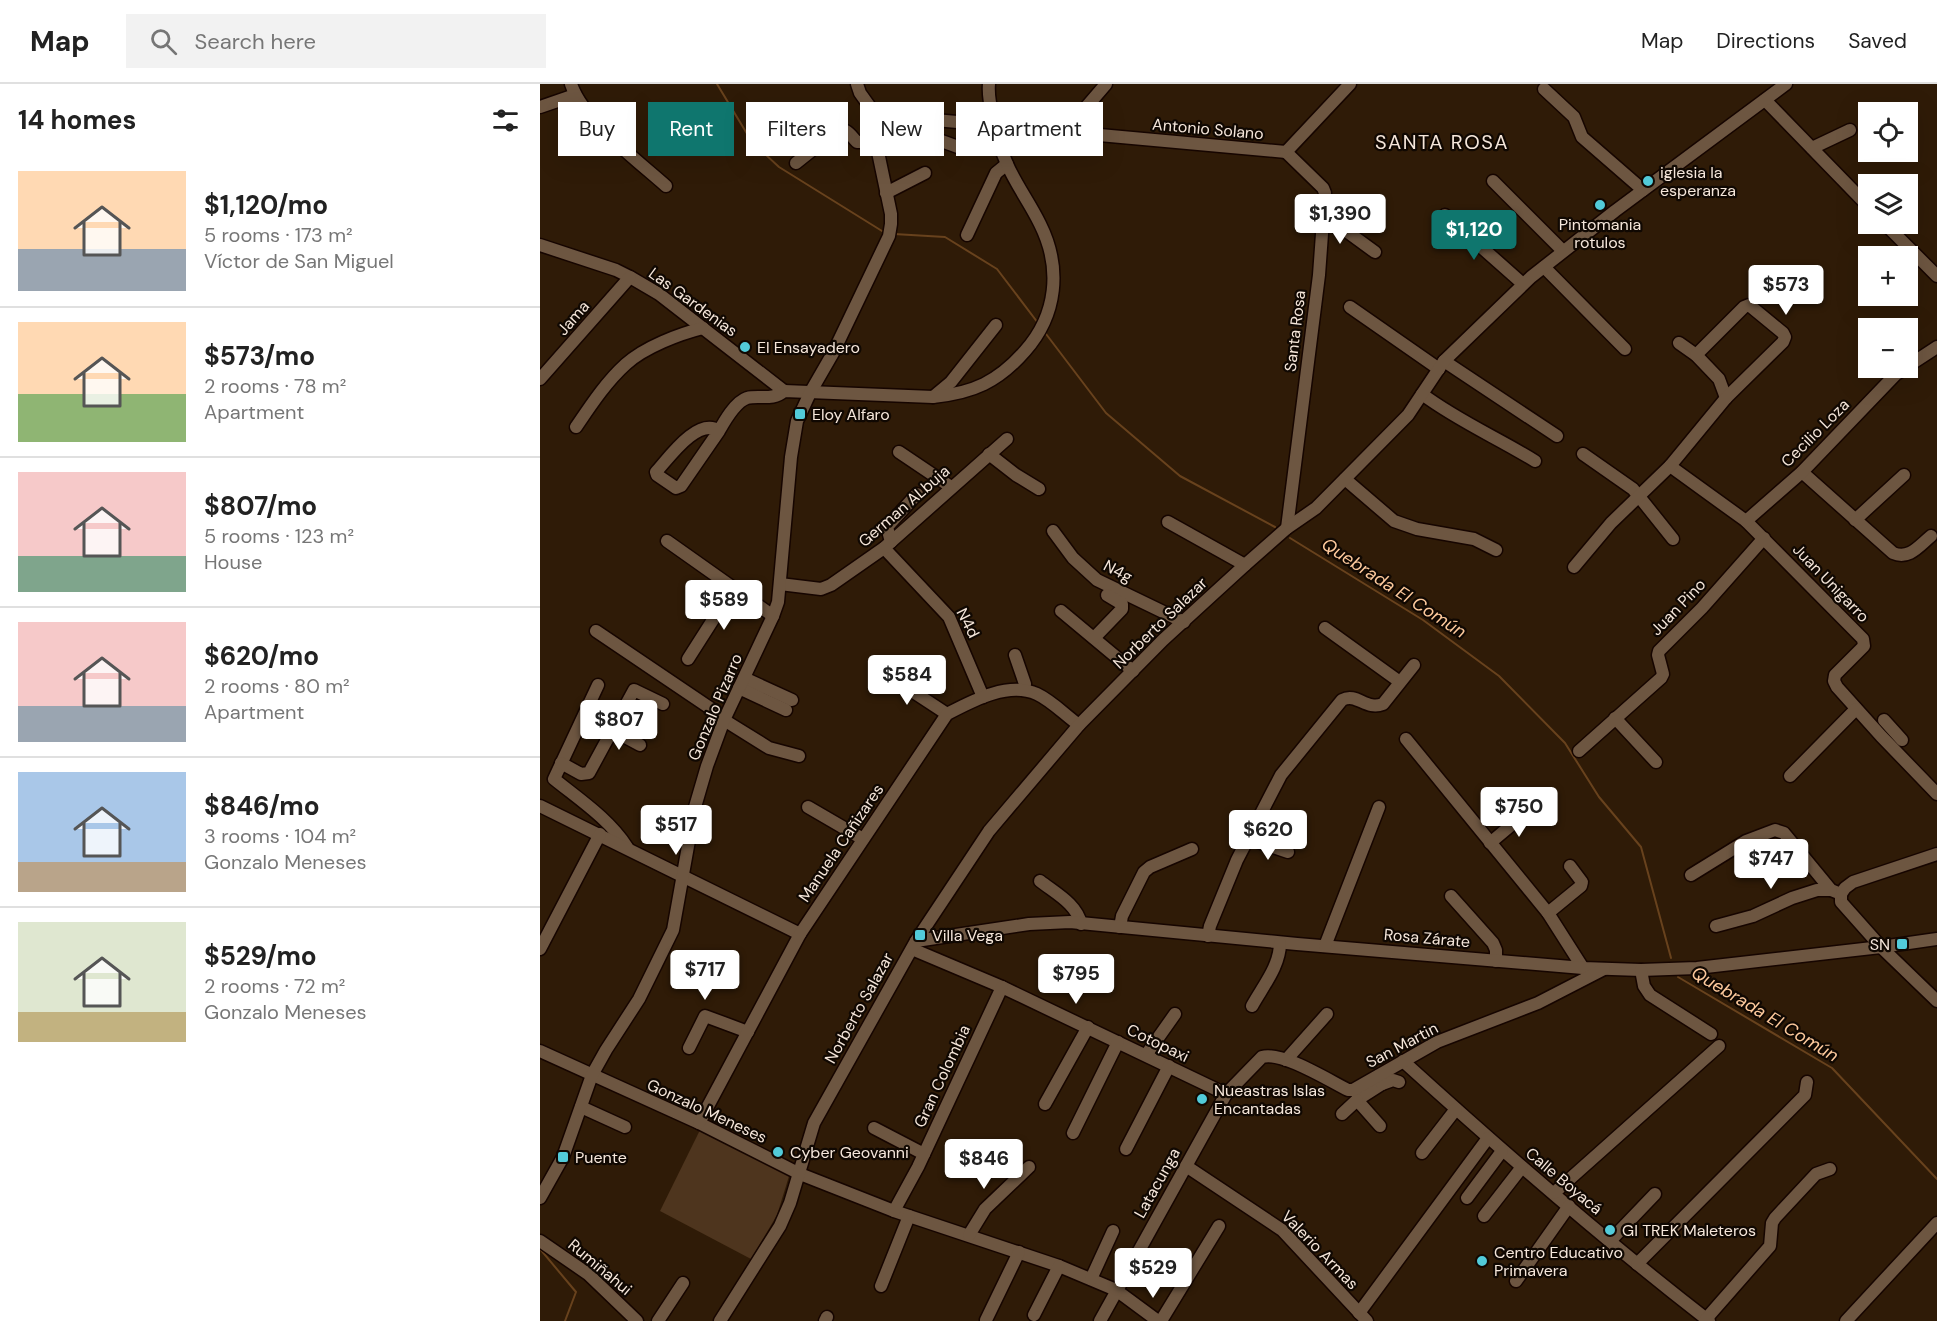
<!DOCTYPE html>
<meta charset="utf-8">
<style>
:root{--surface:#fff;--page:#f2f2f2;--text:#222;--muted:#767676;--line:#e0e0e0;--accent:#0f766e}
body{margin:0;font-family:"DM Sans",sans-serif;background:var(--page);color:var(--text);height:100vh;display:flex;flex-direction:column;font-size:22px;white-space:nowrap}
*{box-sizing:border-box;margin:0}
p{font-size:20px;color:var(--muted)}
.icon{flex:none;width:33px;height:33px;fill:none;stroke:currentColor;stroke-width:2;stroke-linecap:round;stroke-linejoin:round}
.map{position:relative;flex:1;overflow:hidden}
.panel{display:flex;flex-direction:column;background:var(--surface);width:540px}
.panel>*{flex:none}
.banner{position:absolute;left:18px;top:18px;width:570px;height:54px;display:flex;gap:12px}
.buttons{position:absolute;left:1318px;top:18px;display:grid;gap:12px}
.buttons a{display:grid;place-items:center;width:60px;height:60px;border-radius:0px;background:var(--surface);box-shadow:0 6px 24px #0002;font-size:30px}
.price{position:absolute;translate:-50% -51px;padding:0 14px;border-radius:6px;background:#fff;color:#222;font-size:20px;line-height:39px;filter:drop-shadow(0 2px 3px #0008)}
.price::after{content:'';position:absolute;left:50%;top:36px;width:18px;height:14px;margin-left:-9px;background:inherit;clip-path:polygon(0 0,100% 0,50% 100%)}
.price.on{background:var(--accent);color:#fff}
ul{padding:0;list-style:none}
li{display:flex;align-items:center;gap:18px;height:150px;padding:0 18px}
li+li{border-top:2px solid var(--line)}
li span{display:grid;place-items:center;flex:none;width:168px;height:120px;border-radius:0px;color:#555}
li>.icon{margin-inline-start:auto}
span .icon{width:72px;height:72px;fill:#fffc;stroke-width:1}
li b{font-size:26px}
h2{display:flex;justify-content:space-between;align-items:center;height:72px;padding:0 18px;font-size:26px}
.pill{padding:0 21px;border-radius:0px;background:var(--surface);box-shadow:0 6px 24px #0002;font-size:21px;line-height:54px}
.pill.on{background:var(--accent);color:#fff}
header{display:flex;align-items:center;gap:36px;box-sizing:border-box;height:84px;padding:0 30px;background:var(--surface);border-bottom:2px solid var(--line)}
header strong{font-size:28px}
nav{display:flex;gap:33px;margin-inline-start:auto;font-size:21px}
.search{width:420px;height:54px;background:var(--page);display:flex;align-items:center;gap:15px;box-sizing:border-box;padding:0 21px;border-radius:0px;color:var(--muted);font-size:22px}
main{display:flex;flex:1;min-height:0}
.map>svg:first-child{display:block}
</style>
<header>
<strong>Map</strong>
<div class="search"><svg class="icon" aria-label="search" viewBox="0 0 24 24"><circle cx="10" cy="10" r="6"/><path d="M15 15l6 6"/></svg>Search here</div>
<nav><a>Map</a><a>Directions</a><a>Saved</a></nav>
</header>
<main>
<section class="panel">
<h2>14 homes<svg class="icon" aria-label="filters" viewBox="0 0 24 24"><path d="M4 7h16M4 17h16"/><circle cx="9" cy="7" r="2"/><circle cx="15" cy="17" r="2"/></svg></h2>
<ul>
<li><span style="background:linear-gradient(#ffd9b3 65%,#9aa5b1 0)"><svg class="icon" aria-label="home" viewBox="0 0 24 24"><path d="M3 11l9-7 9 7M6 9v11h12V9"/></svg></span><div><b>$1,120/mo</b><p>5 rooms · 173 m²</p><p>Víctor de San Miguel</p></div></li>
<li><span style="background:linear-gradient(#ffd9b3 60%,#8fb573 0)"><svg class="icon" aria-label="home" viewBox="0 0 24 24"><path d="M3 11l9-7 9 7M6 9v11h12V9"/></svg></span><div><b>$573/mo</b><p>2 rooms · 78 m²</p><p>Apartment</p></div></li>
<li><span style="background:linear-gradient(#f6c9c9 70%,#7fa58c 0)"><svg class="icon" aria-label="home" viewBox="0 0 24 24"><path d="M3 11l9-7 9 7M6 9v11h12V9"/></svg></span><div><b>$807/mo</b><p>5 rooms · 123 m²</p><p>House</p></div></li>
<li><span style="background:linear-gradient(#f6c9c9 70%,#9aa5b1 0)"><svg class="icon" aria-label="home" viewBox="0 0 24 24"><path d="M3 11l9-7 9 7M6 9v11h12V9"/></svg></span><div><b>$620/mo</b><p>2 rooms · 80 m²</p><p>Apartment</p></div></li>
<li><span style="background:linear-gradient(#a9c7e8 75%,#b9a48a 0)"><svg class="icon" aria-label="home" viewBox="0 0 24 24"><path d="M3 11l9-7 9 7M6 9v11h12V9"/></svg></span><div><b>$846/mo</b><p>3 rooms · 104 m²</p><p>Gonzalo Meneses</p></div></li>
<li><span style="background:linear-gradient(#dfe7d0 75%,#c2b280 0)"><svg class="icon" aria-label="home" viewBox="0 0 24 24"><path d="M3 11l9-7 9 7M6 9v11h12V9"/></svg></span><div><b>$529/mo</b><p>2 rooms · 72 m²</p><p>Gonzalo Meneses</p></div></li>
</ul>
</section>
<div class="map">
<svg width="1397" height="1237" viewBox="0 0 1397 1237">
<rect width="100%" height="100%" fill="#2f1b07"/>
<!-- green -->
<path fill="#4e351e" d="M160 1046 250 1089 237 1131 211 1175 120 1127Z"/>
<g fill="none" stroke-linecap="round" stroke-linejoin="round">
<!-- stream -->
<g stroke="#68421d" stroke-width="2">
<path d="M177 0 212 58 239 83 342 147"/>
<path d="M354 150 405 153 457 185 498 239"/>
<path d="M503 246 566 329 640 392 735 443"/>
<path d="M750 454 883 536 959 592 1025 659 1059 713 1101 763 1131 874"/>
<path d="M1138 893 1292 984 1397 1095"/>
<path d="M0 1165 36 1208 25 1237"/>
</g>
<defs>
<g id="minor">
<path d="M31 0C43 36 97 76 126 102"/>
<path d="M1004 5 1034 33 1042 53 1103 106"/>
<path d="M1225 16 1329 123"/>
<path d="M0 23 35 11"/>
<path d="M384 35 382 45 385 51 418 63"/>
<path d="M336 36 371 32 384 35 746 68"/>
<path d="M524 49 566 0"/>
<path d="M1272 64 1310 46"/>
<path d="M746 68 783 104 785 109 779 191 747 444"/>
<path d="M746 68 810 0"/>
<path d="M256 79 296 47C307 43 310 51 317 58H326L337 52"/>
<path d="M953 97 1023 167"/>
<path d="M346 109 385 89"/>
<path d="M783 130 835 168"/>
<path d="M905 131 983 200"/>
<path d="M1345 140 1397 192"/>
<path d="M427 151 456 89 467 80"/>
<path d="M0 161 76 186 90 193 119 210 244 307"/>
<path d="M1004 183 1085 265"/>
<path d="M810 223 899 285"/>
<path d="M1139 259 1156 271 1179 295 1186 314"/>
<path d="M904 277 1017 352"/>
<path d="M1368 282 1397 263"/>
<path d="M0 295 90 193"/>
<path d="M882 310C918 337 958 354 995 377"/>
<path d="M393 313 411 298 456 241"/>
<path d="M36 343C51 321 66 298 86 280 105 263 139 250 163 244"/>
<path d="M179 347C158 332 128 375 116 388L117 391 136 404 141 402 179 347C184 338 195 318 207 314 219 311 233 317 244 307L393 313C433 309 458 298 485 267 517 231 522 184 500 140 490 119 476 101 467 80 460 65 456 48 453 32 450 21 448 11 449 0"/>
<path d="M359 368 411 403"/>
<path d="M449 370 476 391 499 405"/>
<path d="M1043 370 1093 405 1133 455"/>
<path d="M1130 382 1206 437 1323 555 1324 562 1295 591 1294 597 1297 603 1341 652 1397 710"/>
<path d="M1262 388 1353 469C1369 476 1379 462 1391 452"/>
<path d="M805 395 854 437 877 445 934 455 956 466"/>
<path d="M1315 436 1364 391"/>
<path d="M1206 437 1262 388 1356 290 1366 284"/>
<path d="M628 438 705 481"/>
<path d="M513 447 533 474 557 496 644 538"/>
<path d="M127 457 233 532"/>
<path d="M351 458 347 443 377 410"/>
<path d="M344 464 409 533 443 613"/>
<path d="M1034 483 1071 439 1130 382 1186 314 1243 258 1245 253 1243 249 1209 221 1204 223 1156 271"/>
<path d="M240 500 281 505 291 501 344 464 467 355"/>
<path d="M521 527 593 587"/>
<path d="M785 544 860 598"/>
<path d="M56 547 173 626 184 636 229 664 259 672"/>
<path d="M554 554 582 525V520L567 511"/>
<path d="M475 571 485 600 483 606"/>
<path d="M148 575 178 528 192 518 198 507"/>
<path d="M343 588 407 630"/>
<path d="M204 594 252 616"/>
<path d="M58 601 14 695C40 716 69 735 87 763"/>
<path d="M199 604 246 626"/>
<path d="M1075 634 1116 678"/>
<path d="M1344 636 1362 656"/>
<path d="M72 646 100 661"/>
<path d="M866 655 1008 829 1043 884"/>
<path d="M1039 667 1121 594 1123 590 1118 571 1119 567 1162 524 1224 454"/>
<path d="M21 679 41 690 49 689 94 606 123 620"/>
<path d="M1250 692 1316 625"/>
<path d="M0 722 260 850"/>
<path d="M268 723 323 755"/>
<path d="M709 755 748 768"/>
<path d="M950 759 988 727"/>
<path d="M1151 791 1206 757 1235 746 1244 749 1291 806 1301 810"/>
<path d="M500 797C515 809 537 820 541 840"/>
<path d="M1301 810V818L1341 863 1397 917"/>
<path d="M1301 810 1305 804 1313 798 1397 770"/>
<path d="M911 812 953 859 956 866V877"/>
<path d="M1008 829 1041 802 1042 798 1030 782"/>
<path d="M1176 842 1213 832 1252 814 1277 806H1291"/>
<path d="M580 843 582 832 604 788 610 783 652 765"/>
<path d="M668 852 670 842 697 776 741 691 802 616C817 608 826 627 843 620L874 581"/>
<path d="M376 857 489 840 530 838 757 860 1043 884 1101 886 1157 884 1341 863 1397 855"/>
<path d="M785 862 839 723"/>
<path d="M0 865 60 750"/>
<path d="M372 865 462 903 686 1010"/>
<path d="M1101 886 1104 902 1110 911 1171 950"/>
<path d="M712 922C723 902 740 882 740 859"/>
<path d="M149 964 165 932 208 948"/>
<path d="M0 967 159 1039 260 1090 354 1127 519 1182 576 1206 618 1237"/>
<path d="M606 971 635 930"/>
<path d="M746 976 787 930"/>
<path d="M863 977C962 1067 1063 1155 1169 1237"/>
<path d="M838 992 842 1000 817 1016 840 1042"/>
<path d="M842 1000 853 996 859 998"/>
<path d="M505 1020 548 943"/>
<path d="M41 1023 85 1043"/>
<path d="M802 1030 817 1016"/>
<path d="M159 1039 260 850 407 630C432 617 468 597 497 610 512 617 525 631 539 641"/>
<path d="M334 1044 384 1070"/>
<path d="M533 1049 578 958"/>
<path d="M586 1065 629 982"/>
<path d="M882 1069 916 1025"/>
<path d="M646 1082 742 1146 827 1237"/>
<path d="M1014 1109 1179 962"/>
<path d="M0 1114 23 1073 52 991 66 966 99 915 133 846 155 723 167 682 184 636 233 532 238 518 251 373 257 337 270 309 293 269 349 152 351 140V130L338 68 335 30 320 9 317 0"/>
<path d="M927 1114 962 1067"/>
<path d="M354 1127 378 1083 462 903"/>
<path d="M944 1132 982 1083"/>
<path d="M429 1151 445 1125 489 1083"/>
<path d="M0 1157 48 1190 97 1237"/>
<path d="M1070 1157 1115 1110"/>
<path d="M1097 1180 1265 1011 1267 998"/>
<path d="M551 1195 573 1147"/>
<path d="M976 1197 1029 1122"/>
<path d="M341 1202 369 1132"/>
<path d="M819 1229 948 1054"/>
<path d="M494 1231 519 1182"/>
<path d="M1166 1235 1230 1162 1232 1139 1235 1134 1276 1090 1290 1085"/>
<path d="M446 1236 479 1168"/>
<path d="M118 1237 143 1199"/>
<path d="M180 1237 240 1142 250 1119 274 1039 376 857 449 747 539 641 623 556 705 481 747 444 776 424 868 331 904 277 991 193 1075 127 1246 0"/>
<path d="M285 1237 287 1233"/>
<path d="M560 1237 686 1010 722 973C742 967 788 996 808 1006H813L897 958 998 919 1064 885"/>
<path d="M621 1237 679 1142"/>
<path d="M1306 1237 1397 1139"/>
</g>
</defs>
<!-- minor casing -->
<use href="#minor" stroke="#160500" stroke-width="15"/>
<!-- minor -->
<use href="#minor" stroke="#6d5641" stroke-width="12"/>
</g>
<!-- markers -->
<g fill="#52cbd9" stroke="#100802" stroke-width="2">
<circle cx="1108" cy="97" r="6"/>
<circle cx="1060" cy="121" r="6"/>
<circle cx="205" cy="263" r="6"/>
<rect x="254" y="324" width="12" height="12" rx="3"/>
<rect x="374" y="845" width="12" height="12" rx="3"/>
<rect x="1356" y="854" width="12" height="12" rx="3"/>
<circle cx="662" cy="1015" r="6"/>
<circle cx="238" cy="1068" r="6"/>
<rect x="17" y="1067" width="12" height="12" rx="3"/>
<circle cx="1070" cy="1146" r="6"/>
<circle cx="942" cy="1177" r="6"/>
</g>
<g text-anchor="middle" dominant-baseline="central" stroke-width="4.5" stroke-linejoin="round" paint-order="stroke">
<!-- street labels -->
<g font-size="16" fill="#f5e6da" stroke="#100802">
<text transform="translate(668 45) rotate(5)">Antonio Solano</text>
<text transform="translate(153 218) rotate(36)">Las Gardenias</text>
<text transform="translate(33 234) rotate(-49)">Jama</text>
<text transform="translate(755 247) rotate(-83)">Santa Rosa</text>
<text transform="translate(1275 349) rotate(-45)">Cecilio Loza</text>
<text transform="translate(364 422) rotate(-41)">German ALbuja</text>
<text transform="translate(578 487) rotate(28)">N4g</text>
<text transform="translate(1291 499) rotate(46)">Juan Unigarro</text>
<text transform="translate(1138 523) rotate(-46)">Juan Pino</text>
<text transform="translate(428 539) rotate(63)">N4d</text>
<text transform="translate(620 539) rotate(-44)">Norberto Salazar</text>
<text transform="translate(175 623) rotate(-67)">Gonzalo Pizarro</text>
<text transform="translate(301 759) rotate(-56)">Manuela Cañizares</text>
<text transform="translate(887 854) rotate(5)">Rosa Zárate</text>
<text transform="translate(319 924) rotate(-61)">Norberto Salazar</text>
<text transform="translate(618 959) rotate(26)">Cotopaxi</text>
<text transform="translate(862 961) rotate(-28)">San Martin</text>
<text transform="translate(402 992) rotate(-65)">Gran Colombia</text>
<text transform="translate(167 1027) rotate(25)">Gonzalo Meneses</text>
<text transform="translate(1024 1097) rotate(40)">Calle Boyacá</text>
<text transform="translate(617 1099) rotate(-61)">Latacunga</text>
<text transform="translate(780 1166) rotate(46)">Valerio Armas</text>
<text transform="translate(60 1183) rotate(40)">Rumiñahui</text>
</g>
<!-- poi labels -->
<g font-size="16" fill="#f5e6da" stroke="#100802" text-anchor="start">
<text x="1120" y="88">iglesia la<tspan x="1120" dy="18">esperanza</tspan></text>
<text x="1060" y="140" text-anchor="middle">Pintomania<tspan x="1060" dy="18">rotulos</tspan></text>
<text x="217" y="263">El Ensayadero</text>
<text x="272" y="330">Eloy Alfaro</text>
<text x="392" y="851">Villa Vega</text>
<text x="1350" y="860" text-anchor="end">SN</text>
<text x="674" y="1006">Nueastras Islas<tspan x="674" dy="18">Encantadas</tspan></text>
<text x="250" y="1068">Cyber Geovanni</text>
<text x="35" y="1073">Puente</text>
<text x="1082" y="1146">GI TREK Maleteros</text>
<text x="954" y="1168">Centro Educativo<tspan x="954" dy="18">Primavera</tspan></text>
</g>
<!-- water labels -->
<g font-size="18" font-style="italic" fill="#fdc99c" stroke="#100802">
<text transform="translate(854 504) rotate(33)">Quebrada El Común</text>
<text transform="translate(1225 930) rotate(31)">Quebrada El Común</text>
</g>
<!-- quarter labels -->
<g font-size="20" letter-spacing="1.5" fill="#f5e6da" stroke="#100802">
<text x="902" y="58">SANTA ROSA</text>
</g>
</g>
</svg>
<div class="buttons">
<a><svg class="icon" aria-label="locate" viewBox="0 0 24 24"><circle cx="12" cy="12" r="6"/><path d="M12 2v4M12 18v4M2 12h4M18 12h4"/></svg></a>
<a><svg class="icon" aria-label="layers" viewBox="0 0 24 24"><path d="M12 4l9 5-9 5-9-5zM3 14l9 5 9-5"/></svg></a>
<a>+</a>
<a>−</a>
</div>
<b class="price" style="left:800px;top:161px">$1,390</b>
<b class="price on" style="left:934px;top:177px">$1,120</b>
<b class="price" style="left:1246px;top:232px">$573</b>
<b class="price" style="left:184px;top:547px">$589</b>
<b class="price" style="left:367px;top:622px">$584</b>
<b class="price" style="left:79px;top:667px">$807</b>
<b class="price" style="left:979px;top:754px">$750</b>
<b class="price" style="left:136px;top:772px">$517</b>
<b class="price" style="left:728px;top:777px">$620</b>
<b class="price" style="left:1231px;top:806px">$747</b>
<b class="price" style="left:165px;top:917px">$717</b>
<b class="price" style="left:536px;top:921px">$795</b>
<b class="price" style="left:444px;top:1106px">$846</b>
<b class="price" style="left:613px;top:1215px">$529</b>
<div class="banner">
<a class="pill">Buy</a>
<a class="pill on">Rent</a>
<a class="pill">Filters</a>
<a class="pill">New</a>
<a class="pill">Apartment</a>
</div>
</div>
</main>
